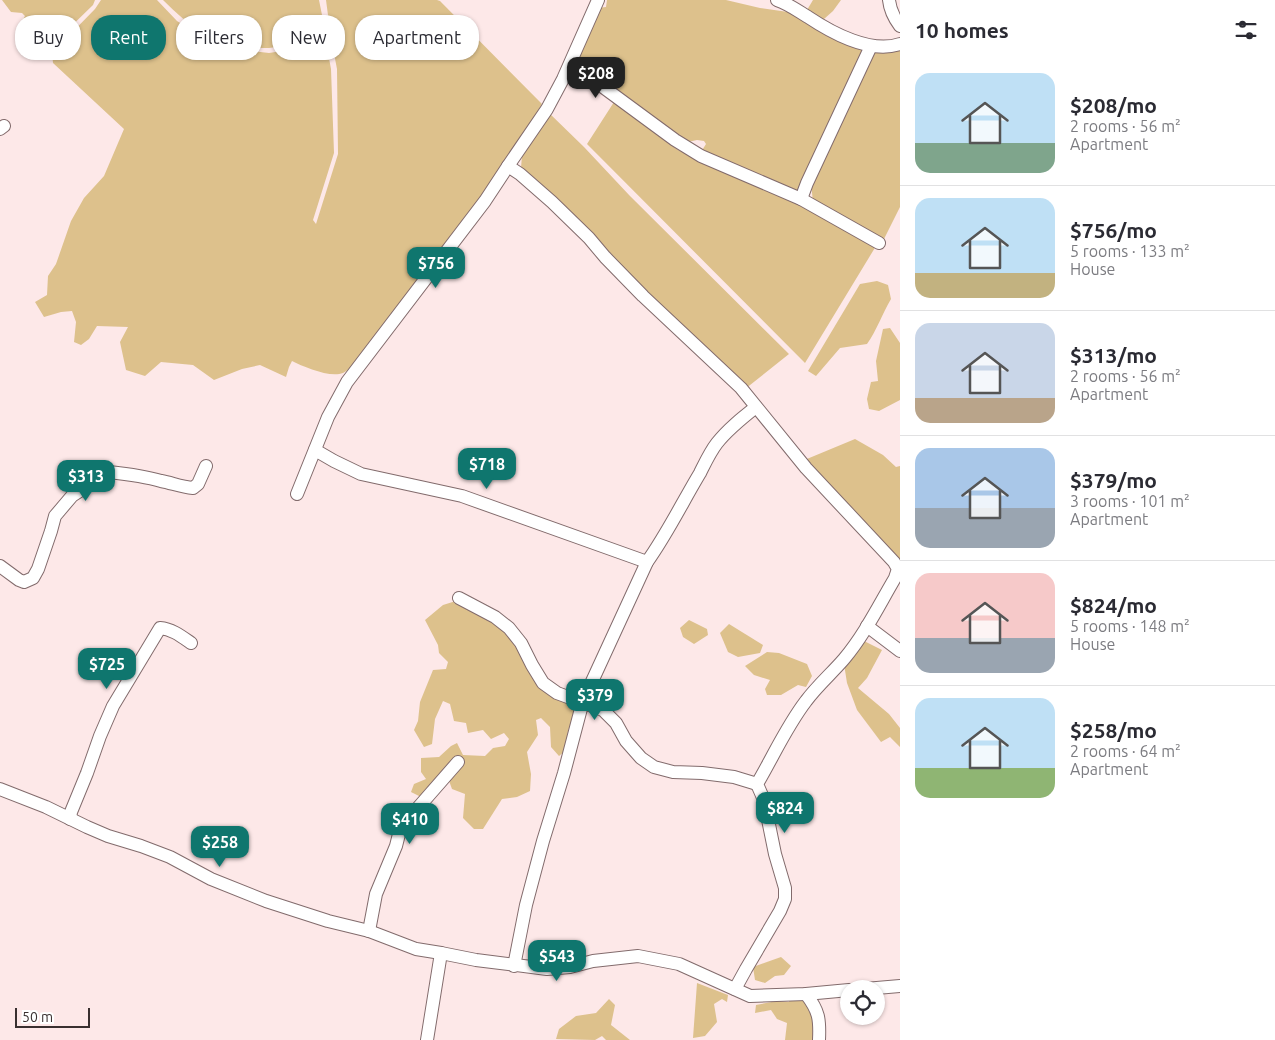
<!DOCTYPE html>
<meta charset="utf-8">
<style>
:root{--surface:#fff;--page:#f7f7f7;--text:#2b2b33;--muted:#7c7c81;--line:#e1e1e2;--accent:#0f766e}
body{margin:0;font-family:Ubuntu,sans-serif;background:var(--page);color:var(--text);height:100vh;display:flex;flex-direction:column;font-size:19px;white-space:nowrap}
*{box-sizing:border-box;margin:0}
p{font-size:16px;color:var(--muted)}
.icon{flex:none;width:28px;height:28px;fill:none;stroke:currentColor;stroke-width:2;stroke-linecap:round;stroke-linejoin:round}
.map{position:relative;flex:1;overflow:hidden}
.drawer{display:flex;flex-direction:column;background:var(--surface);width:375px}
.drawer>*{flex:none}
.guide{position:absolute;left:15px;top:15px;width:475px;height:45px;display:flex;gap:10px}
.controls{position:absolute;left:840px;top:980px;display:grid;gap:10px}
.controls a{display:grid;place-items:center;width:45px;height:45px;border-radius:50%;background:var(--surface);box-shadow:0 1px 4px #0004;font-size:25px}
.scale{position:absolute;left:15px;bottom:12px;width:75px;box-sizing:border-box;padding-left:5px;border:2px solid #392f2f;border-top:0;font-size:14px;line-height:18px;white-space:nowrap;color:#392f2f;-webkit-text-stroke:4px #fff;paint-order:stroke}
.price{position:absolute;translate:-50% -42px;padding:0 11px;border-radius:10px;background:var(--accent);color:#fff;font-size:16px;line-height:32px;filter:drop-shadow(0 1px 2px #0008)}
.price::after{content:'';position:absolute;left:50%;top:30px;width:15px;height:11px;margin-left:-8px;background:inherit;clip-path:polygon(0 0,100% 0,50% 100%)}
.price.on{background:#222;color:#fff}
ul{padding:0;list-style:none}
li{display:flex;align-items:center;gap:15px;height:125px;padding:0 15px}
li+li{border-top:1px solid var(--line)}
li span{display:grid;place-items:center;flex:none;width:140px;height:100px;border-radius:15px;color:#555}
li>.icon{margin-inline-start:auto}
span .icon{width:60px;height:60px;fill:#fffc;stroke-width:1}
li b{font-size:21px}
h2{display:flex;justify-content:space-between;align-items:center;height:60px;padding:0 15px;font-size:21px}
.pill{padding:0 18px;border-radius:20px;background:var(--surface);box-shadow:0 1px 4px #0004;font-size:18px;line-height:45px}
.pill.on{background:var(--accent);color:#fff}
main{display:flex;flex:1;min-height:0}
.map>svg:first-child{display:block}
</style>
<main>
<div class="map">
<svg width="900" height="1040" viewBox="0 0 900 1040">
<rect width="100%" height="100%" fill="#fde8e8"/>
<!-- green -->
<g fill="#ddc18c">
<path d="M2 0H95L93 5 56 41 46 39 39 51 27 45 20 24 25 16 22 13 11 12Z"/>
<path d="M101 0H157L177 21 204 38 236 49 269 53 295 49 321 41 326 42 331 69 334 153 313 220 316 224 338 154 337 69 331 38 326 0H437L440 1 542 104 506 164 365 354C360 358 348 371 343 373 330 378 304 367 292 361L289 367 286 377 260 365 242 369 214 380 193 365 161 362 145 376 126 370 120 342 128 327 97 326 89 339 81 345 74 342 76 322 72 311 61 312 44 317 35 302 47 295 48 276 56 264 71 221 84 198 104 176 124 129 53 63 52 53 95 9Z"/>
<path d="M163 0H319L324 25 322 36C307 40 284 47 269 48 250 49 222 42 205 34 189 25 176 13 163 0Z"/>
<path d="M607 0H726L760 8 788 12 865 47 799 192 701 152 706 144 704 141 697 140 683 143 573 61 598 8 606 7Z"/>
<path d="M813 0H841L833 11 824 19 814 18 807 10Z"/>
<path d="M900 49V207L883 241 813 202 811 183 861 82 873 52Z"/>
<path d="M614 102 678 150 806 207 876 246 805 363 587 144Z"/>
<path d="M547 111 584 147 630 196 789 354 745 389 521 168 522 156Z"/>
<path d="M877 281 888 285 891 299C882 314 877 330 867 344L840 348 816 376 808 371 860 284Z"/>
<path d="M890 328 900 343V400L879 411 869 409 867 399 871 382 878 381 876 361 883 329Z"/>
<path d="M855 439 883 455 896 467 900 466V561L802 461Z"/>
<path d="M459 600 491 618 521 643 531 676 556 695 578 702 568 731 565 751 559 756 551 747 550 727 541 718 536 720 538 735 527 752 531 774 530 791 517 797 502 799 483 829H474L463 818 465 794 452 789 448 778 423 798 411 792 414 784 426 779 421 772V758L439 757 451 746 457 743 463 755 485 756 493 748 505 746 509 739 504 733 491 739 483 730 468 733 466 723 454 721 450 704 443 701 435 719 432 744 424 747 414 730 418 721 420 702 433 670 446 669 448 662 439 653 438 645 425 620 443 605Z"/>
<path d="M689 620 707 629 708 635 694 644 683 637 680 628Z"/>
<path d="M729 624 763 645 760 653 738 657 728 652 720 633Z"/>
<path d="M864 641 882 650 867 678 858 688 889 714 900 728V747L890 737 881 742 857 710 847 683 844 664Z"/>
<path d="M767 652 779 653 807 664 812 676 806 687 798 685 781 695H767L765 689 770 680 754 675 745 666Z"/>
<path d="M781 957 791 966 784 975 775 976 765 983 755 980 753 967Z"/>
<path d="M697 983 728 995 727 1002 722 999 714 1004 717 1022 705 1036 693 1038Z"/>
<path d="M609 999 615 1005 611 1025 630 1040H606L602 1036 595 1040 556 1039 559 1029 576 1016 596 1013Z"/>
<path d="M789 999H803L811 1004 815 1040H785L787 1023 777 1019 771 1010 755 1013 756 1005 777 1001 789 1002Z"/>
</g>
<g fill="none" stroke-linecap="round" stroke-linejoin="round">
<defs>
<g id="minor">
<path d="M777 0C789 4 798 11 808 17 832 33 871 54 900 44"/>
<path d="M889 0C890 10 894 18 900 26"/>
<path d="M570 65 603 87 675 140 701 156 801 199 879 243"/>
<path d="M0 129 4 126"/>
<path d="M508 166 520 174 552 202 589 238 605 257 643 296 741 388 806 468 894 562 898 569 895 578C879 605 865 634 844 659 832 673 817 686 806 701 786 727 773 757 757 784L764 800 775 854 785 888V899L780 911 746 969 735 989"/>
<path d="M801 199 807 183 871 46"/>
<path d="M315 450 334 461 361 474 462 496 647 562"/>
<path d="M297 494 328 417 347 382 485 201 508 166 547 109 563 79 598 0"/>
<path d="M0 566 19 580 24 582 33 578 38 569 51 531 55 516 72 496 109 472C127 474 144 476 161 481 172 483 181 487 193 488L198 484 206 466"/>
<path d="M459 598 495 617 509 628 521 643 532 665 543 683 557 693 603 710 616 723 626 741 641 758 654 767 673 772 702 773 734 777 757 784"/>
<path d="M867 626 900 651"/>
<path d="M0 789 46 807 87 827 108 836 141 846 170 857 211 879 266 901 328 921 369 931 416 949 441 953"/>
<path d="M70 819 71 812 87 773 100 736 113 706 160 628C172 629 181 636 191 643"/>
<path d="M369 931 376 894 396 846 399 834 406 822 416 810 458 762"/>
<path d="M514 966 526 905 543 841 564 773 583 701 647 562C667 534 682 503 700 473 705 463 710 452 717 443 728 429 742 418 756 407"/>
<path d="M865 989 900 986"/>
<path d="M806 994C819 1011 820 1019 819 1040"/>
<path d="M427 1040 441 953 476 960 547 969 570 967 593 961 638 956 679 964 750 996 806 994 849 990"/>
</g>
</defs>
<!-- minor casing -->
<use href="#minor" stroke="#826b6c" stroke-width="14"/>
<!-- minor -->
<use href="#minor" stroke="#fff" stroke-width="12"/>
</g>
</svg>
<div class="controls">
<a><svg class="icon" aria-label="locate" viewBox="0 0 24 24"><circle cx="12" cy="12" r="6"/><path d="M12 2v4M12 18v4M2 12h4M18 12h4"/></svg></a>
</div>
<div class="scale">50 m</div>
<b class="price on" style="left:596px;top:99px">$208</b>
<b class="price" style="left:436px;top:289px">$756</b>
<b class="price" style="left:487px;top:490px">$718</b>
<b class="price" style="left:86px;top:502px">$313</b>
<b class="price" style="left:107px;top:690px">$725</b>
<b class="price" style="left:595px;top:721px">$379</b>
<b class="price" style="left:785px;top:834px">$824</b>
<b class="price" style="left:410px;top:845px">$410</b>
<b class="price" style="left:220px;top:868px">$258</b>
<b class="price" style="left:557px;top:982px">$543</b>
<div class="guide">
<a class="pill">Buy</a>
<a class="pill on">Rent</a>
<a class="pill">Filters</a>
<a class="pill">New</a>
<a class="pill">Apartment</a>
</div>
</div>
<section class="drawer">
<h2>10 homes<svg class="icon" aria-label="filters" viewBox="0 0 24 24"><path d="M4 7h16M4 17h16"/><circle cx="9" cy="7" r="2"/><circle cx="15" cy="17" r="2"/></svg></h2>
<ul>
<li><span style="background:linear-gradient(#bfe0f5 70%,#7fa58c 0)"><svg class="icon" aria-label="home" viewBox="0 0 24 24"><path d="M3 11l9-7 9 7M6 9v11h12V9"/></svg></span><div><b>$208/mo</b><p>2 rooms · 56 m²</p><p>Apartment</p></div></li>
<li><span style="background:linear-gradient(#bfe0f5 75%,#c2b280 0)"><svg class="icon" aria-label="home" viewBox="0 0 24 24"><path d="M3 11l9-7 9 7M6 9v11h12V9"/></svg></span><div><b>$756/mo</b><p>5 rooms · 133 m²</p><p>House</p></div></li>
<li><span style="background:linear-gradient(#c9d6e8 75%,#b9a48a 0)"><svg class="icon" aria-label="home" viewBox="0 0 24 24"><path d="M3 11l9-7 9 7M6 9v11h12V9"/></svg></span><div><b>$313/mo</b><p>2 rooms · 56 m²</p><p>Apartment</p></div></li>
<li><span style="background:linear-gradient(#a9c7e8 60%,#9aa5b1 0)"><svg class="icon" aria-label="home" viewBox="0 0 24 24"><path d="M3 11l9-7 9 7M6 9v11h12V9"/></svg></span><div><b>$379/mo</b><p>3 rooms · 101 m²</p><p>Apartment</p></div></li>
<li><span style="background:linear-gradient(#f6c9c9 65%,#9aa5b1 0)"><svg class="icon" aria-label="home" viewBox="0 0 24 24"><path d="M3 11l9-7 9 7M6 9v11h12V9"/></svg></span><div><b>$824/mo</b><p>5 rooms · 148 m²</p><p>House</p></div></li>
<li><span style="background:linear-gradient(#bfe0f5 70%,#8fb573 0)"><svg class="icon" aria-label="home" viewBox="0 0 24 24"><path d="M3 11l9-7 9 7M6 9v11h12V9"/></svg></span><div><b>$258/mo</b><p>2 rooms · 64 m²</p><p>Apartment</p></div></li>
</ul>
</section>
</main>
